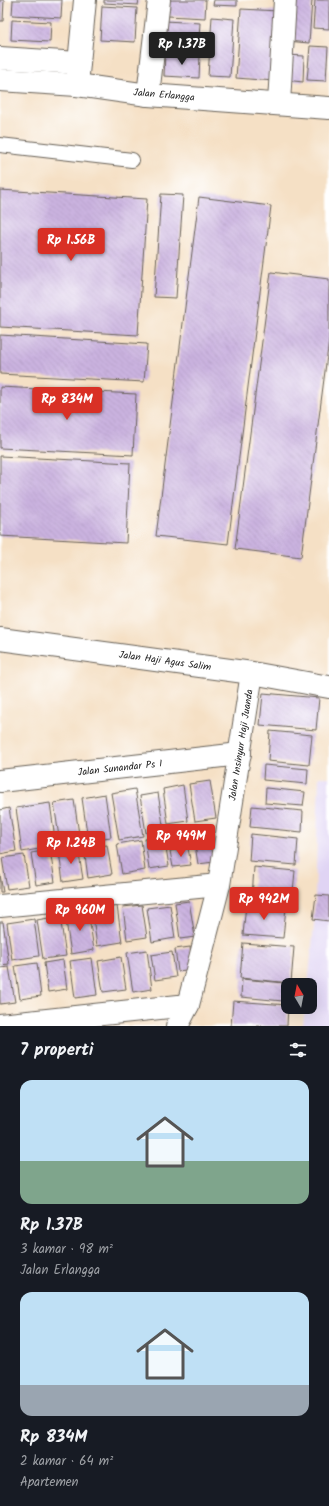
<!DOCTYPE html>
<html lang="id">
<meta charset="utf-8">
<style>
:root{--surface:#171b24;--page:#20242c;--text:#f1f3f6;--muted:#9ea1a6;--accent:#d93025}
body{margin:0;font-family:Kalam,sans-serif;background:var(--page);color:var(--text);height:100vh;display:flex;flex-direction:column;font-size:15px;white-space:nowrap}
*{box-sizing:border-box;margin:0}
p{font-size:13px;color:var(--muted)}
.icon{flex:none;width:22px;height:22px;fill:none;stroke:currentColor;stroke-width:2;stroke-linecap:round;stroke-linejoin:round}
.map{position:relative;height:1026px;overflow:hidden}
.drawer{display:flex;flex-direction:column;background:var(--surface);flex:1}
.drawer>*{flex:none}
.needle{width:26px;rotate:350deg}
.controls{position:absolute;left:281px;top:978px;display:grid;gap:8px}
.controls a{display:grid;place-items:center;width:36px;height:36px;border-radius:8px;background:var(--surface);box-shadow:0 4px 16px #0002;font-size:20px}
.price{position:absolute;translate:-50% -34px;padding:0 9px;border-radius:4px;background:var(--accent);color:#fff;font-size:13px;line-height:26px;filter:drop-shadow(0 1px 2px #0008)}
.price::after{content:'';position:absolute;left:50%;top:24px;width:12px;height:9px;margin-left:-6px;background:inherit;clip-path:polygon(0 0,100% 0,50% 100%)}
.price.on{background:#222;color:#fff}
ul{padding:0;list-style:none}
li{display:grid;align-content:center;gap:8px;height:212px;padding:0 20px}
li span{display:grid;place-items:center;height:124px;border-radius:12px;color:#555}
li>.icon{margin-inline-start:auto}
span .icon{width:72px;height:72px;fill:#fffc;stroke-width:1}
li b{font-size:17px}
h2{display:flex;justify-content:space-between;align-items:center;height:48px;padding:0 20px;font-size:17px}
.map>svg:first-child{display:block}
</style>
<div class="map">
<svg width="329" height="1026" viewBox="0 0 329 1026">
<defs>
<pattern id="building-back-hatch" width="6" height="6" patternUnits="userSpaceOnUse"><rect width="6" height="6" fill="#cbb3e0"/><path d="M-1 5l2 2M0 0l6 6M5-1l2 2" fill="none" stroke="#ae99c0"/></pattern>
</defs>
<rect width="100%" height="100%" fill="#fff"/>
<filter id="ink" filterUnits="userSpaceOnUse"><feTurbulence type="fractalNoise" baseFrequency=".025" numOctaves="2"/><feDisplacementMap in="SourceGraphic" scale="8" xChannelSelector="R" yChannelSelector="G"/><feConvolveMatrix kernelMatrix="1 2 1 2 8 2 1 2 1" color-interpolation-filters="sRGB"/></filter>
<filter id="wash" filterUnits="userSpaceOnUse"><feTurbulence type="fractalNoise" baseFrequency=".012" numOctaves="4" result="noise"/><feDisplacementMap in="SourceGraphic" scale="16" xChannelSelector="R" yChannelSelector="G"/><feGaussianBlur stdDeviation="0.9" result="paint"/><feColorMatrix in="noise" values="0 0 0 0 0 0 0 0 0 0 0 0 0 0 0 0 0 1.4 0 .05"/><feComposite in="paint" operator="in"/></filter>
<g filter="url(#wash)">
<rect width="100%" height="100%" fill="#f5e0c5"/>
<!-- built -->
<path fill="#e0d4f4" d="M319 777H329V1026H303L305 1007H310V985H308L314 926Z"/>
<g id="blocks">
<!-- building -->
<g fill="url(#building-back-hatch)">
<path d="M0 0H4L3 21H0Z"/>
<path d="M13 0H62L61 18 12 15Z"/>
<path d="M104 0H139L138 5 104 3Z"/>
<path d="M169 0H206L205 18 168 16Z"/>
<path d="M214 0H237V6L213 5Z"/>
<path d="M290 0H312L309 43 287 41Z"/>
<path d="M315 0H329V29L313 28Z"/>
<path d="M102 6 137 8 135 42 100 40Z"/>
<path d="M241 9 278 11 274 81 236 78Z"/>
<path d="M212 17 234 19 230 77 208 76Z"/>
<path d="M12 20 51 22 50 42 11 40Z"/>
<path d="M165 21 200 23 198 53 163 51Z"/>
<path d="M310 46 328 47 326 81 307 80Z"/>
<path d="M165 54 200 56 199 78 164 76Z"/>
<path d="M287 55 304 56 303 82 285 80Z"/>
<path d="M0 190 147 199 138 335 0 327Z"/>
<path d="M161 194 183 195 176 298 154 297Z"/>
<path d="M199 197 271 206 228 544 156 536Z"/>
<path d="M271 272 329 279V340L301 557 235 549Z"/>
<path d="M0 335 147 344 144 382 0 374Z"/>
<path d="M0 387 136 394 133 455 0 448Z"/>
<path d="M0 456 130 463 126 543 0 536Z"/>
<path d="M263 693 319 698 316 730 260 725Z"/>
<path d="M270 731 312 735 309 765 268 761Z"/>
<path d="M264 765 308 769 307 784 263 780Z"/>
<path d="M210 781 216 818 195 821 189 784Z"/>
<path d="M183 785 188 821 168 824 163 789Z"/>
<path d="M266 788 305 792 303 806 265 803Z"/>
<path d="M135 789 143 836 119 840 111 793Z"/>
<path d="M158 793 164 831 146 833 140 796Z"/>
<path d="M105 794 111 837 88 840 82 798Z"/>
<path d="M74 800 80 841 60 844 54 803Z"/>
<path d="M50 803 56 846 22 852 16 808Z"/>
<path d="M252 806 303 811 302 832 250 827Z"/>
<path d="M9 808 16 851 0 854V810Z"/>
<path d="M207 826 210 841 171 847 169 832Z"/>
<path d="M251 834 298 839 296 865 249 861Z"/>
<path d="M164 836 169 866 149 869 145 839Z"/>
<path d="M141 840 145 870 122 874 117 844Z"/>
<path d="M211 843 214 862 198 864 195 845Z"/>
<path d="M107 845 112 874 88 878 84 848Z"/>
<path d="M78 848 83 879 63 882 59 851Z"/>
<path d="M188 848 191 865 173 867 170 851Z"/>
<path d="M50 850 55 882 36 885 31 853Z"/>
<path d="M24 855 29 886 7 889 2 858Z"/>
<path d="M254 867 295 871 292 902 252 898Z"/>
<path d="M0 875 3 892H0Z"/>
<path d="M316 895 329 896V921L313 919Z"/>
<path d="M189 901 195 937 180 939 175 903Z"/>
<path d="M246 904 286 907 283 938 243 935Z"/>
<path d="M142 905 147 937 127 940 123 907Z"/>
<path d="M170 905 175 938 152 942 147 908Z"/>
<path d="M117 906 122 942 97 946 92 910Z"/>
<path d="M88 910 94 950 71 954 65 914Z"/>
<path d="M60 916 66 956 43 959 37 920Z"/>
<path d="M34 919 39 956 12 960 7 923Z"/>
<path d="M0 922H3L9 964 0 965Z"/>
<path d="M243 943 294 947 291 983 240 978Z"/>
<path d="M190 947 193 969 178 971 175 949Z"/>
<path d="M147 950 152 989 133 992 127 953Z"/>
<path d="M172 952 176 977 155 980 151 955Z"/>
<path d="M121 957 126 989 103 992 98 961Z"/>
<path d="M92 958 97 995 75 998 70 961Z"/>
<path d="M63 960 67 989 48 992 44 963Z"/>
<path d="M37 963 41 996 20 999 15 966Z"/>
<path d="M9 967 15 1002 0 1004V968Z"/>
<path d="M242 979 285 983 283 1001 241 997Z"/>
<path d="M233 1001 288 1005 287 1026H231Z"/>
</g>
</g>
</g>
<g filter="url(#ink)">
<use href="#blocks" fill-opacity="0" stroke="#686157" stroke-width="1"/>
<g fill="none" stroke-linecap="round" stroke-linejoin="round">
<defs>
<path id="service" d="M0 145 132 160"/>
<g id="minor">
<path d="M0 58 79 63"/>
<path d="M77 85 85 0"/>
<path d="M148 95 159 0"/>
<path d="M279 103 285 0"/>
<path d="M0 639 252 673 329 687"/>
<path d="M0 781 240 754"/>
<path d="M0 906 219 885"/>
<path d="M0 1025 188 1005"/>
<path d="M177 1026 188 1005 219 885 252 673"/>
</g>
<path id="tertiary" d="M0 80 77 85 148 95 329 108"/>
</defs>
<!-- service casing -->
<use href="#service" stroke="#686157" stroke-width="16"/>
<!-- minor casing -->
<use href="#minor" stroke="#686157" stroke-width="24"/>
<!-- tertiary casing -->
<use href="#tertiary" stroke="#686157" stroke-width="24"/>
<!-- service -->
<use href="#service" stroke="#fff" stroke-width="14"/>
<!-- minor -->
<use href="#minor" stroke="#fff" stroke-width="22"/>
<!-- tertiary -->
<use href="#tertiary" stroke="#fff" stroke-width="22"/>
</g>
</g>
<g text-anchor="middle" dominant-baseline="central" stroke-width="3" stroke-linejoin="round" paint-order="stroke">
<!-- street labels -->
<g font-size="10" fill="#1c1c1c" stroke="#fff">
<text transform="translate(164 95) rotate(5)">Jalan Erlangga</text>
<text transform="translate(165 661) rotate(8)">Jalan Haji Agus Salim</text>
<text transform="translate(241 745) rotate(-81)">Jalan Insinyur Haji Juanda</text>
<text transform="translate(120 768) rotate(-6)">Jalan Sunandar Ps I</text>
</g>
</g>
</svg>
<div class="controls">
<a><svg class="needle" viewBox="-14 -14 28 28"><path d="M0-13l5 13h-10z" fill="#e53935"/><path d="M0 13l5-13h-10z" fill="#9ea1a6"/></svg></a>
</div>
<b class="price on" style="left:182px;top:66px">Rp 1.37B</b>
<b class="price" style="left:71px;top:262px">Rp 1.56B</b>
<b class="price" style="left:67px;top:421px">Rp 834M</b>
<b class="price" style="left:181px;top:858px">Rp 949M</b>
<b class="price" style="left:71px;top:865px">Rp 1.24B</b>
<b class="price" style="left:264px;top:921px">Rp 942M</b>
<b class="price" style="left:80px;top:932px">Rp 960M</b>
</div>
<section class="drawer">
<h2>7 properti<svg class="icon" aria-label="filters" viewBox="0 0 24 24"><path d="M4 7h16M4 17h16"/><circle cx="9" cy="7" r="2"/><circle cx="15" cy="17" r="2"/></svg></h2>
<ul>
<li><span style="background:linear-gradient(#bfe0f5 65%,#7fa58c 0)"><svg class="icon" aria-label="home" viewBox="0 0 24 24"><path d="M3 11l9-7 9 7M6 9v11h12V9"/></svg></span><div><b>Rp 1.37B</b><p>3 kamar · 98 m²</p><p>Jalan Erlangga</p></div></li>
<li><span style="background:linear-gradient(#bfe0f5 75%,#9aa5b1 0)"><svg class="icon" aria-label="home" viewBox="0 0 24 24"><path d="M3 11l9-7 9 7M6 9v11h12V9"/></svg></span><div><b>Rp 834M</b><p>2 kamar · 64 m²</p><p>Apartemen</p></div></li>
</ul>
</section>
